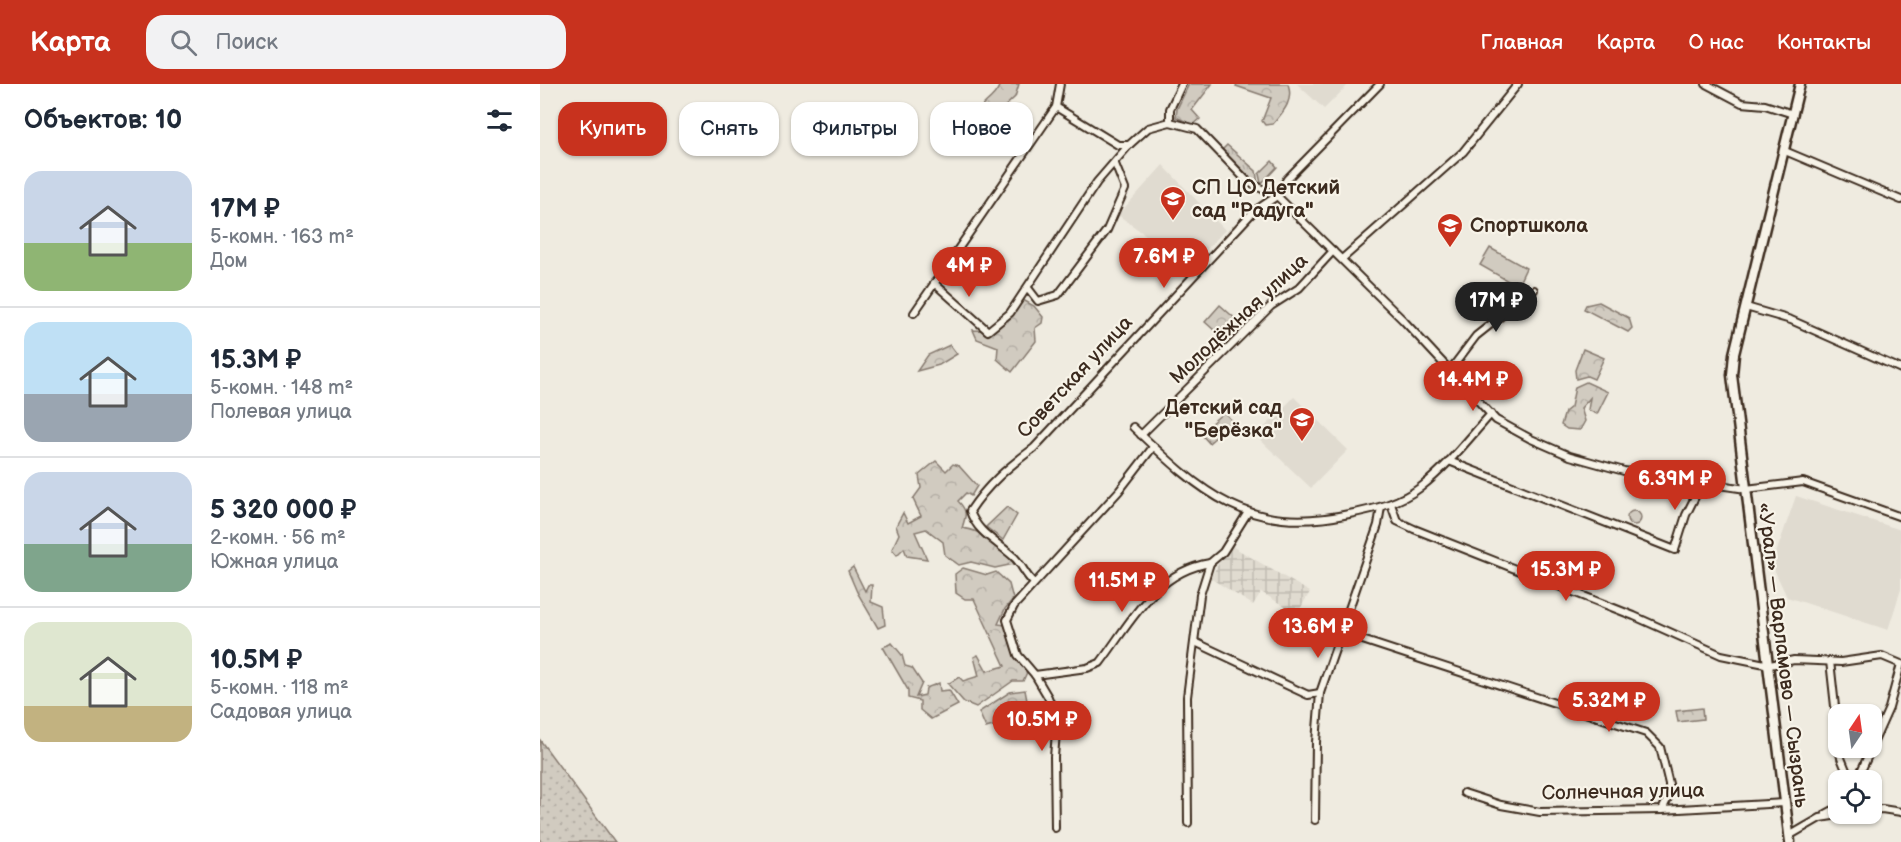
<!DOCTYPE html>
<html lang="ru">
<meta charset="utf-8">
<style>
:root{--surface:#fff;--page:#f2f2f3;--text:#1f2937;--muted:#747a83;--line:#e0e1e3;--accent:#c8321e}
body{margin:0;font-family:"Balsamiq Sans",sans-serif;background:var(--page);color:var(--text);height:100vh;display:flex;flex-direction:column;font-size:22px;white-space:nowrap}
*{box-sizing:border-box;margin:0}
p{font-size:20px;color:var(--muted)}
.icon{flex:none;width:33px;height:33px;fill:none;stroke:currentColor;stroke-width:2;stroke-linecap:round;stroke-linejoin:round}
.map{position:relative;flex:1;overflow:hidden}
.sheet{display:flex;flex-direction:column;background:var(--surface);width:540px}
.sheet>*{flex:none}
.banner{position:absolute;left:18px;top:18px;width:570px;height:54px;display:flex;gap:12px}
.needle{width:39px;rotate:13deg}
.fabs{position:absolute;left:1288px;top:620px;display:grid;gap:12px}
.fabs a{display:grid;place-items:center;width:54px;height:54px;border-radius:12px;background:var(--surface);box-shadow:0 2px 4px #0004;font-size:30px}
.price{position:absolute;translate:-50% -51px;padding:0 14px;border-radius:21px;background:var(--accent);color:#fff;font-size:20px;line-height:39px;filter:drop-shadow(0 2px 3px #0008)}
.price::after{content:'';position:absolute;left:50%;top:36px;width:18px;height:14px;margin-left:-9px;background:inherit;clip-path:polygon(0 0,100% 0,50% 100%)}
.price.on{background:#222;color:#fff}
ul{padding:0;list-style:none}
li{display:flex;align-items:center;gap:18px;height:150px;padding:0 24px}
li+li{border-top:2px solid var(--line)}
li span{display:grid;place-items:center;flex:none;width:168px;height:120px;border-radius:18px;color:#555}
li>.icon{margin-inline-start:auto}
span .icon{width:72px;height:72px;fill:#fffc;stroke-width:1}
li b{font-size:26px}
h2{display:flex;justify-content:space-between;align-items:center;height:72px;padding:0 24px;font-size:26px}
.chip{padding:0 21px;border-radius:18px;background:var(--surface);box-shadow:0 2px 4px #0004;font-size:21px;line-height:54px}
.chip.on{background:var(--accent);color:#fff}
header{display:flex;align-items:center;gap:36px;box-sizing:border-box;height:84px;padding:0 30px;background:var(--accent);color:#fff}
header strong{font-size:28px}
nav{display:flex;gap:33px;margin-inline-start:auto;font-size:21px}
.search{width:420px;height:54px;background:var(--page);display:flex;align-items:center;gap:15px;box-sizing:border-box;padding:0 21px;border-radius:18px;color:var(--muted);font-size:22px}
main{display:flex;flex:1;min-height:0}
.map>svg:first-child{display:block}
</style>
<header>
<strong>Карта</strong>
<div class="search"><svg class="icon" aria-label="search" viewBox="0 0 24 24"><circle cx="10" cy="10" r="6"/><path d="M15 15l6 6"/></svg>Поиск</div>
<nav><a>Главная</a><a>Карта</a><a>О нас</a><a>Контакты</a></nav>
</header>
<main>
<section class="sheet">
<h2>Объектов: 10<svg class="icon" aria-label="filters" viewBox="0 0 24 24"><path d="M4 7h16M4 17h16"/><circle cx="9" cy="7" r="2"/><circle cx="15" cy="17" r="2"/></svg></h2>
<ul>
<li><span style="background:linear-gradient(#c9d6e8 60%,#8fb573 0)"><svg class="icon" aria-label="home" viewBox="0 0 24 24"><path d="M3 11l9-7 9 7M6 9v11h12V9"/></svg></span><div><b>17M ₽</b><p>5-комн. · 163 m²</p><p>Дом</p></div></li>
<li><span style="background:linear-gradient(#bfe0f5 60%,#9aa5b1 0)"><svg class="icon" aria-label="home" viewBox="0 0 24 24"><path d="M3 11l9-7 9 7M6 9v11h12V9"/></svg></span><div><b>15.3M ₽</b><p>5-комн. · 148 m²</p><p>Полевая улица</p></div></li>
<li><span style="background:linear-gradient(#c9d6e8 60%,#7fa58c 0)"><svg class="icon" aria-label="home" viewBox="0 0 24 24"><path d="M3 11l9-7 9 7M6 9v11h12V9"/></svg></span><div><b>5 320 000 ₽</b><p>2-комн. · 56 m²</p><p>Южная улица</p></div></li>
<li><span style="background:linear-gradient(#dfe7d0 70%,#c2b280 0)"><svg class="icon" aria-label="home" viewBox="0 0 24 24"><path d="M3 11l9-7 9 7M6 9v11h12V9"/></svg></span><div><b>10.5M ₽</b><p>5-комн. · 118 m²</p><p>Садовая улица</p></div></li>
</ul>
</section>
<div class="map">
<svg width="1361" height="758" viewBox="0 0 1361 758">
<defs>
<pattern id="industrial-grid" width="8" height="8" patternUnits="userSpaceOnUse" patternTransform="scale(1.5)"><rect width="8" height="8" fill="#e0dbd0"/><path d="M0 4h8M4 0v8" fill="none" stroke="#c1bcb2"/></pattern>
<pattern id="grass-tufts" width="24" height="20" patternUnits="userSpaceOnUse" patternTransform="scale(1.5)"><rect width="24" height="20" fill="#d1cbc0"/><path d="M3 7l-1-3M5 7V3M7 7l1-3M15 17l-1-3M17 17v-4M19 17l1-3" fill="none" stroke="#b4aea5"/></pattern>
<pattern id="forest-crowns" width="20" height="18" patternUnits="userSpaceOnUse" patternTransform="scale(1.5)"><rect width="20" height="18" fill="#d1cbc0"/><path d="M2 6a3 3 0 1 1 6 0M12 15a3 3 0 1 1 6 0" fill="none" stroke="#b4aea5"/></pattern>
<pattern id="garden-dots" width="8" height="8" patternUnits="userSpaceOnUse" patternTransform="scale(1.5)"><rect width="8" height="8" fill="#d1cbc0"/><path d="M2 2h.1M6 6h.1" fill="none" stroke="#b4aea5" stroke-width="1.8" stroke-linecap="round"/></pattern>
</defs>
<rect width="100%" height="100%" fill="#efebe0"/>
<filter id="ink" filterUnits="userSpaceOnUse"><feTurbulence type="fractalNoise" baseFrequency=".0167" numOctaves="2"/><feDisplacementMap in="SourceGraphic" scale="12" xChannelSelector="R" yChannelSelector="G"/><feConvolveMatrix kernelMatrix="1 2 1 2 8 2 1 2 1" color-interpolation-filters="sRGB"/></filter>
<g filter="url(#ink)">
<!-- built -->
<g fill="#e0dbd0">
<path d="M757 0H809L784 25Z"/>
<path d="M623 81 685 146 650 183 578 131Z"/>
<path d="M754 313 808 366 771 404 716 352Z"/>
<path d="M1256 412 1361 446V505L1348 546 1247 513 1232 481Z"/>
</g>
<!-- industrial -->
<path fill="url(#industrial-grid)" d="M690 461 770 508 757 530 721 508 713 521 670 494Z"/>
<!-- grass -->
<g fill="url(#grass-tufts)" stroke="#867a6f" stroke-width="1.5">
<path d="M687 61 716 87 718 101 682 66Z"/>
<path d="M732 77 737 83 721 100 719 90Z"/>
</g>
<!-- forest -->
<g fill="url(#forest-crowns)" stroke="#867a6f" stroke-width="1.5">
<path d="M460 0H479L475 13 444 42 432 36C438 20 455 16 460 0Z"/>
<path d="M649 0H672L652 26 660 35 653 41 636 33 637 25Z"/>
<path d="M697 0H748C754 17 743 28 733 40L725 41 722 37 731 14 696 2Z"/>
<path d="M483 216 494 222 503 233 502 239 495 244 496 257 472 288 457 275 458 263 437 255 433 246C456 249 470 234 483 216Z"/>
<path d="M1059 218 1089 234 1092 244 1088 248 1044 225 1046 221Z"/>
<path d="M680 221 699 238 684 255 665 238Z"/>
<path d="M410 261 417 270 399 281 377 287 388 271Z"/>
<path d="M1043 265 1064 274 1054 295 1047 292 1036 295 1035 286Z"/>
<path d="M1046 298 1068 308 1057 330 1048 326 1050 314 1041 324 1045 337 1040 346 1027 345 1021 341 1025 328 1031 323 1035 303Z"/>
<path d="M684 328 693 338 669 359 660 349Z"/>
<path d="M396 377 406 387 413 380 419 382 437 402 431 412 426 409 418 417C428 427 426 432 422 444 445 447 461 461 474 480L455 484 431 478 419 481 405 471 403 458 386 445 375 448 387 475 367 472 364 464 357 471 352 465 359 450 356 442 363 429 368 439 381 432 373 415 381 404 379 391Z"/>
<path d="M467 423 477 431 463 456 446 443Z"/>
<circle cx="1094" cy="434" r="7"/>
<path d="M313 483 325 507 328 501H332L331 518 343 523 345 541 338 544 317 508 308 487Z"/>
<path d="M423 484 447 491 456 488 469 500 473 515 465 525 458 540 465 541 477 574 488 586 483 597H473L436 623 424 618 408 600 419 593 423 597 439 592 434 573 438 571 447 587 465 582 434 515H425L416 509 415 490Z"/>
<path d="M352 559 362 571 365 582 372 584 382 599 376 613 385 611 386 604 399 599 400 607 409 606 418 621 391 635 380 626V617L368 614V606L343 563Z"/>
<path d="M485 606 488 622 476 627 473 636 446 644 439 628 470 608Z"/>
<path d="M1162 624 1163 635 1138 638 1136 627Z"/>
</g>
<!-- garden -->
<path fill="url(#garden-dots)" stroke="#867a6f" stroke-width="1.5" d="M0 656 75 758H0Z"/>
<!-- pitch -->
<path fill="#d1cbc0" stroke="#867a6f" stroke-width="1.5" d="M950 164 986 184 978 201H975L940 181Z"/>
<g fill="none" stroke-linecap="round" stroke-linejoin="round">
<defs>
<g id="minor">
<path d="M1166 0 1202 19 1225 21 1253 30"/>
<path d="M516 23 578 61H589"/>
<path d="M630 38 657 45 708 98 737 112 863 236 956 336 991 355 1030 372 1084 387 1206 405 1263 398 1361 433"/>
<path d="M1245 67 1361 116"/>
<path d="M802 175 923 68 978 0"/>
<path d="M394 199 448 247 470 229 557 98 589 61 608 44 630 38V25L642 0"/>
<path d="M488 204 498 217 518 211 567 146 585 105 575 80"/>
<path d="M1206 223 1251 236 1361 285"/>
<path d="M374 229 516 23 520 0"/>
<path d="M911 285 936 252 994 206"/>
<path d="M593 343C662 409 708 452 809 430 835 425 860 419 881 403 908 382 929 354 951 330"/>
<path d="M601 351 731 222 759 204 793 167"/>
<path d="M909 377 1135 466 1146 431 1162 399"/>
<path d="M851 420 857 437 874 445 1094 532 1181 571 1230 581 1254 576 1301 578 1342 572 1361 580"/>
<path d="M494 499C485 491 482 481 475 474 458 458 437 449 430 427 447 401 468 383 494 364L713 128 737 112 747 95 840 0"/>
<path d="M801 549 1106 649 1120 663 1129 700V712L1122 726"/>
<path d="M655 558 768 611 780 609"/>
<path d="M1290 577 1299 659"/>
<path d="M495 591 547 584 560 579C591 538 615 488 670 479"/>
<path d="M1332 662 1349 624 1361 580"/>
<path d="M1299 663 1301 674 1310 696"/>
<path d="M1317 696 1332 663"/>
<path d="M924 709 961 721 1000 728 1122 726 1245 719"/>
<path d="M1332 726 1342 725 1361 728"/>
<path d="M1286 730 1299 723"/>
<path d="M775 736 776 658 780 609 838 441 841 423"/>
<path d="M648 739 647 613 660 511 670 479 683 468 708 428"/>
<path d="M515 744 514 673 517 636 508 613 495 591 478 571 467 536 474 522 579 407 613 363"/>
<path d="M1249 752 1280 734 1311 729"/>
</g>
<path id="major" d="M1250 758 1192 291 1194 270 1260 0"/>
</defs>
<!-- minor casing -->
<use href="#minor" stroke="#3b2a1e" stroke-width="10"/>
<!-- major casing -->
<use href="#major" stroke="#3b2a1e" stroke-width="13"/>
<!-- minor -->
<use href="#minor" stroke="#f7f3e8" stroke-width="6"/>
<!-- major -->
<use href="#major" stroke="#f7f3e8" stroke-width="8"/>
</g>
</g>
<!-- icons -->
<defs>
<symbol id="school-pin" viewBox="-11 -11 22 30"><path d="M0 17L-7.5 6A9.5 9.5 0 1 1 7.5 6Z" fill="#c8321e" stroke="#f7f3e8"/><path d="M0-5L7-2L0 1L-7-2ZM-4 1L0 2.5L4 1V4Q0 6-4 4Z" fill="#fff"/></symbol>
</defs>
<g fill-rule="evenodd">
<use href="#school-pin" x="618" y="100" width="30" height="40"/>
<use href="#school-pin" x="895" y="127" width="30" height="40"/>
<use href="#school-pin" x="747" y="321" width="30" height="40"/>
</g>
<g text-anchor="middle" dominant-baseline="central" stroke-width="4.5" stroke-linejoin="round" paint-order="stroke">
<!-- poi labels -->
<g font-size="20" font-weight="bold" fill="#3b2a1e" stroke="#f7f3e8" text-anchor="start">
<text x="652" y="104">СП ЦО Детский<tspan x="652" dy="23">сад "Радуга"</tspan></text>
<text x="930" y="142">Спортшкола</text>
<text x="742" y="324" text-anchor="end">Детский сад<tspan x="742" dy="23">"Берёзка"</tspan></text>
</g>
<!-- street labels -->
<g font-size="20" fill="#3b2a1e" stroke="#f7f3e8">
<text transform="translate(699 235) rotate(-43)">Молодёжная улица</text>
<text transform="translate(535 293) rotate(-47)">Советская улица</text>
<text transform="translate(1243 571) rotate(83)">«Урал» — Варламово — Сызрань</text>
<text transform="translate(1083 708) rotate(-1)">Солнечная улица</text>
</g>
</g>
</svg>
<div class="fabs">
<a><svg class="needle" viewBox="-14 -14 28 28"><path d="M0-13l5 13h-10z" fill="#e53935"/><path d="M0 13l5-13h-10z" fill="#747a83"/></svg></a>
<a><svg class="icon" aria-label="locate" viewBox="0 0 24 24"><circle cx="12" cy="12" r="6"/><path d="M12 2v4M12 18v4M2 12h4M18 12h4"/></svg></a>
</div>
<b class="price" style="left:624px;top:205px">7.6M ₽</b>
<b class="price" style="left:429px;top:214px">4M ₽</b>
<b class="price on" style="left:956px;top:249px">17M ₽</b>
<b class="price" style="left:933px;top:328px">14.4M ₽</b>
<b class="price" style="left:1135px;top:427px">6.39M ₽</b>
<b class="price" style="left:1026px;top:518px">15.3M ₽</b>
<b class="price" style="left:582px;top:529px">11.5M ₽</b>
<b class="price" style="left:778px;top:575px">13.6M ₽</b>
<b class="price" style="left:1069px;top:649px">5.32M ₽</b>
<b class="price" style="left:502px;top:668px">10.5M ₽</b>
<div class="banner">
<a class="chip on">Купить</a>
<a class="chip">Снять</a>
<a class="chip">Фильтры</a>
<a class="chip">Новое</a>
</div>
</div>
</main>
